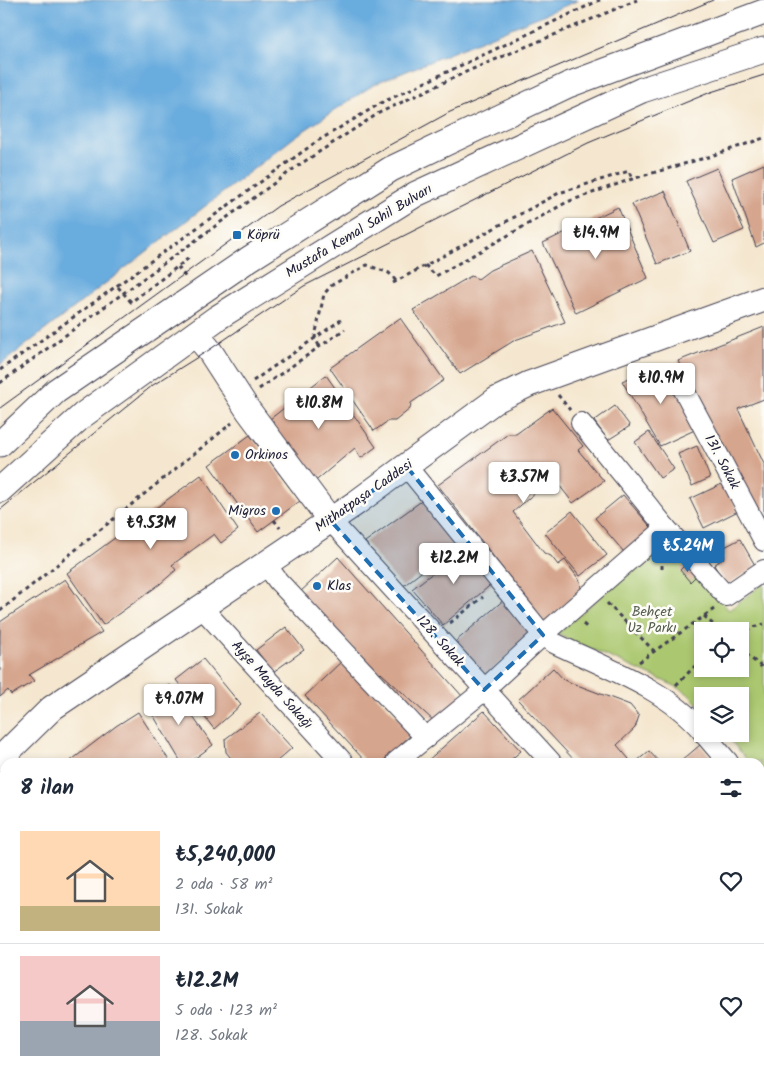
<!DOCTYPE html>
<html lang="tr">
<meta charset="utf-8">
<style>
:root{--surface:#fff;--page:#f6f6f7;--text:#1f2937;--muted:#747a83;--line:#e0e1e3;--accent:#1f6fb2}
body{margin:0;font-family:Kalam,sans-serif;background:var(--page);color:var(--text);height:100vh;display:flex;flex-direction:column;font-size:19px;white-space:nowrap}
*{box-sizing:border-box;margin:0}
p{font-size:16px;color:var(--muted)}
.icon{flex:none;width:28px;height:28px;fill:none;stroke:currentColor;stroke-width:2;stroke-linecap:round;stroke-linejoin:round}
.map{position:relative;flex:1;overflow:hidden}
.sheet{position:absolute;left:0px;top:758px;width:765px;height:321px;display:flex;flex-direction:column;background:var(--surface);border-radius:15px 15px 0 0;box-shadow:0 2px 8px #0003}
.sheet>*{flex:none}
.tools{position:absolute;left:694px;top:622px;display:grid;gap:10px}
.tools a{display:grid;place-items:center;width:55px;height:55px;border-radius:0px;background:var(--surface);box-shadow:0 2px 8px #0003;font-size:25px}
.price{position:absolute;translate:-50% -42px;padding:0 11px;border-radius:5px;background:#fff;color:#222;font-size:16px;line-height:32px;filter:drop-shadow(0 1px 2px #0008)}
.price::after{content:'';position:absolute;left:50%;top:30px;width:15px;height:11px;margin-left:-8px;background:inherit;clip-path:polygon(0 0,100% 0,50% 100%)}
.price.active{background:var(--accent);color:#fff}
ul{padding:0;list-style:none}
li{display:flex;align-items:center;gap:15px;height:125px;padding:0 20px}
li+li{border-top:1px solid var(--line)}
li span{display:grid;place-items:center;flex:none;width:140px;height:100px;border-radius:0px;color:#555}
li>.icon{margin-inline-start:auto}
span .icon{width:60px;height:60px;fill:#fffc;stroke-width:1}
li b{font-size:21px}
h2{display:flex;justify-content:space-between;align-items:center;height:60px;padding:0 20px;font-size:21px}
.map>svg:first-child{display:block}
</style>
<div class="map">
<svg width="764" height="1078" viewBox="0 0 764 1078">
<rect width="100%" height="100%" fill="#fdfcf7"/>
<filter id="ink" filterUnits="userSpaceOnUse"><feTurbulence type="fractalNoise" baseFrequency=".02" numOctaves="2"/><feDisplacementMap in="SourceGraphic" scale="10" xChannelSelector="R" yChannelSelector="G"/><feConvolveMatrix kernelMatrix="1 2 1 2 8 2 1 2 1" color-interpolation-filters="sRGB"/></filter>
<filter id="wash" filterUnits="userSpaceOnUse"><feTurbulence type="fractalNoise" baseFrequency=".0096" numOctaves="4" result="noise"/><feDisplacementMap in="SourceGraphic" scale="20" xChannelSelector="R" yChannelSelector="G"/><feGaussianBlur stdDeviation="1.12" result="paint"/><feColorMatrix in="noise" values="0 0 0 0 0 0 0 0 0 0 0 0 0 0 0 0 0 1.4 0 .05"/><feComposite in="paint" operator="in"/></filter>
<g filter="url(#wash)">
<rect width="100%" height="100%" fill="#f5e7cf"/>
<!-- green -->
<path fill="#abc86f" stroke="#667555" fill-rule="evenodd" d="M665 545 672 547 729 610 764 583V780L760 775V762H749L725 734H740V696H702V708L687 693 675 686 557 634 657 547ZM702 631H740V669H702Z"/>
<!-- water -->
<path fill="#69acde" stroke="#46678c" d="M0 0H579L373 85 296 136 0 365Z"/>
<g id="blocks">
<!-- building -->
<g fill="#d6a58d">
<path d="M764 164V243L756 247 732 178Z"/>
<path d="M717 168 744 230 714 243 686 181Z"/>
<path d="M665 191 690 251 657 264 632 204Z"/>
<path d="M618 207 648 278 576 313 543 243Z"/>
<path d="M532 251 565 322 515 340 460 374 413 310 471 276 478 279 490 270Z"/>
<path d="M400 318 444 380 411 403 410 409 395 421H388L374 431 330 368Z"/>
<path d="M764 327V399L738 409 764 464V535L713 437 678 361Z"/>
<path d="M664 364 699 428 660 446 622 381Z"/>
<path d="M326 375 376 447 361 458 355 448 312 484 265 423Z"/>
<path d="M615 406 630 426 608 440 594 421Z"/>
<path d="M552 408 583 446 578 450 604 481 573 503 553 477 513 512 544 553 551 556 558 565 565 560 580 581 581 589 545 623 438 485 508 434H516Z"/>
<path d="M649 432 674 469 660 478 635 442Z"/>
<path d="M250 435 300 501 258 532 209 465Z"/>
<path d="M697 446 710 478 692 486 678 454Z"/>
<path d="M201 475 238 530 221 543 214 534 172 565 176 570 160 584 103 625 67 573Z"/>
<path d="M724 483 738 511 704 528 690 499Z"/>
<path d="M623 495 657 534 629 558 595 518Z"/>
<path d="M427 497 461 541 402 587 365 542Z"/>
<path d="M572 511 607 555 580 576 545 533Z"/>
<path d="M740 539 756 567 726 585 714 565 724 558 719 550Z"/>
<path d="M469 545 494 582 443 625 412 589Z"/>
<path d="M338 557 463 697 435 722 381 673 379 675 299 593Z"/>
<path d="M686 564 696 576 690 582 680 570Z"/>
<path d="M65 579 102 632 29 675 34 681 11 695 8 690 0 697V622Z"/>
<path d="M506 598 534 631 486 676 455 642Z"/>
<path d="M286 627 304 650 273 672 256 650Z"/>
<path d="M203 659 241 705 214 729 176 680Z"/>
<path d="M342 661 413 733 382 762H366L305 696Z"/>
<path d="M553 668 564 680 630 705 639 716 635 728 617 745 629 759 626 762H576L518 700Z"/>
<path d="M170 685 213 745 190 762H181L146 703Z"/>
<path d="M484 711 521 751 508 762H426Z"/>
<path d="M138 712 170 762H69L116 726Z"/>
<path d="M260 713 292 748 276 762H234L226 752 225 739Z"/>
<path d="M700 745 716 762H680Z"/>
<path d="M649 751 659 762H636Z"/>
<path d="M0 821 5 825V845L0 841Z"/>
<path d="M764 860V936L760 939V864Z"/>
<path d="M0 922 5 926V949L0 955Z"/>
<path d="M764 985V1047L760 1049V987Z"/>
<path d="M0 1049 5 1056V1074H15L11 1078H0Z"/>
<path d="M276 1074H343L346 1078H274Z"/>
<path d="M390 1074H458L461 1078H393Z"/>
<path d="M638 1074H720L713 1078H642Z"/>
</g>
</g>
</g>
<g filter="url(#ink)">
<use href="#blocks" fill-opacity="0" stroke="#424051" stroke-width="1"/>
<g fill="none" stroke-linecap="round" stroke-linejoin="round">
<defs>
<g id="minor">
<path d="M680 383 764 541"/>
<path d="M581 423 666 528 726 596 764 570"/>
<path d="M407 467 543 635 554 643C604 667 667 689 702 731"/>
<path d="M330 520 551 762"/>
<path d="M265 563 278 581 426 738"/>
<path d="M202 608 343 762"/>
<path d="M704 734 728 762"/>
<path d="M396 762 476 697 543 635 666 528"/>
<path d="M760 801 764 806"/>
<path d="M760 845 764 841"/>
<path d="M760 1060 764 1057"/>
<path d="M362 1074 366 1078"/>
<path d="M630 1074 634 1078"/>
<path d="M40 1078 44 1074"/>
<path d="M495 1078 500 1074"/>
<path d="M738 1078 743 1074"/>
</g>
<g id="major">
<path d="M196 334 209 350 248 410 330 520"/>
<path d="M0 444 56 391 249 259 391 169 568 85 764 12"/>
<path d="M0 490 83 415 217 318 416 194 642 90 764 50"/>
<path d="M0 759 52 708 356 503 496 400 529 384 764 299"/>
</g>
</defs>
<!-- minor casing -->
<use href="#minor" stroke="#424051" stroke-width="22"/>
<!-- major casing -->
<use href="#major" stroke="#424051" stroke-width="27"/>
<!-- path -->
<g stroke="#424051" stroke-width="3" stroke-dasharray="4 4" stroke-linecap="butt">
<path d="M425 265 436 276 567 202 632 179 708 157 764 138"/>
<path d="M178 267 186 278"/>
<path d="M393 283 559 193 629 171 632 179"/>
<path d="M118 287 131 302 189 258"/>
<path d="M319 346 315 337 324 294 332 285 367 265 389 273 396 281"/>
<path d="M0 370 316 142 381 103 600 0"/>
<path d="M253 381 341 320"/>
<path d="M0 383 299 165 379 113 468 71 637 0"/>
<path d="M259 389 345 329"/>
<path d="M558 395 570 410"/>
<path d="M274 520 280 528"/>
<path d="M662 557V569"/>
<path d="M607 603 654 651"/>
<path d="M0 611 232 423"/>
<path d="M704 616 720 631"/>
<path d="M450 623 483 597"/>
<path d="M583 624 589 629"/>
<path d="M740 634 747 629 764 624"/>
<path d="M740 649 764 669"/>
<path d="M639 662 714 609"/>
<path d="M676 685 702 659"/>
</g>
<!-- minor -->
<use href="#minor" stroke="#fff" stroke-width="20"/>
<!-- major -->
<use href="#major" stroke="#fff" stroke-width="25"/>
<!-- tram -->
<g stroke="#22223b" stroke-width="1">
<path d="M0 408 278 206 450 112 713 0"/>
<path d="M0 510 153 385 209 350 304 286 588 143 711 92 764 75"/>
</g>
</g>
</g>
<!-- marked area -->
<path fill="#1f6fb2" fill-opacity="0.2" stroke="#1f6fb2" stroke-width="4" stroke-dasharray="10 6" stroke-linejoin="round" d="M407 467 543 635 484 690 330 520Z"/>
<!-- markers -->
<g fill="#1f6fb2" stroke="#fdfcf7" stroke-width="2">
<rect x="232" y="230" width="10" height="10" rx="2.5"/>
<circle cx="235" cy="455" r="5"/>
<circle cx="276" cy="511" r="5"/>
<circle cx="317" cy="586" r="5"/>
</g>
<g text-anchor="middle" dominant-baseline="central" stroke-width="5" stroke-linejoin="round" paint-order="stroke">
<!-- street labels -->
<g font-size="14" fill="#22223b" stroke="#fdfcf7">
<text transform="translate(359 231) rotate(-31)">Mustafa Kemal Sahil Bulvarı</text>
<text transform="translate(722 462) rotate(62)">131. Sokak</text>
<text transform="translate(364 496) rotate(-35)">Mithatpaşa Caddesi</text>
<text transform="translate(440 641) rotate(48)">128. Sokak</text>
<text transform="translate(272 685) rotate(48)">Ayşe Mayda Sokağı</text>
</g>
<!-- poi labels -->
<g font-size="14" fill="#22223b" stroke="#fdfcf7" text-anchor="start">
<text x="247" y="235">Köprü</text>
<text x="245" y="455">Orkinos</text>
<text x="266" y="511" text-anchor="end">Migros</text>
<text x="327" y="586">Klas</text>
</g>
<!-- park labels -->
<g font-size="14" fill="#525c4d" stroke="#fdfcf7">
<text x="652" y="612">Behçet<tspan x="652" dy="16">Uz Parkı</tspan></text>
</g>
</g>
</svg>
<div class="tools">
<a><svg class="icon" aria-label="locate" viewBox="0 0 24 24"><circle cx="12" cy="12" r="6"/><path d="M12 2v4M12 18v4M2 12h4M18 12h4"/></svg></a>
<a><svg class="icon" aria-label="layers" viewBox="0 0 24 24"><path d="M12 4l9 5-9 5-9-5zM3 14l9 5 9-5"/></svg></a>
</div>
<b class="price" style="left:596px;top:260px">₺14.9M</b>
<b class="price" style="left:661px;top:405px">₺10.9M</b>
<b class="price" style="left:319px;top:430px">₺10.8M</b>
<b class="price" style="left:524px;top:504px">₺3.57M</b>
<b class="price" style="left:151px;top:550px">₺9.53M</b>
<b class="price active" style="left:688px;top:573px">₺5.24M</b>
<b class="price" style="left:454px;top:585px">₺12.2M</b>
<b class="price" style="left:179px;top:726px">₺9.07M</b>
<section class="sheet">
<h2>8 ilan<svg class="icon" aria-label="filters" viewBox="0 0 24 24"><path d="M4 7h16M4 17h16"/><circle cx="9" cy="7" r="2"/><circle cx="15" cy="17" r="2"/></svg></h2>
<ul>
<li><span style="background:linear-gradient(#ffd9b3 75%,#c2b280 0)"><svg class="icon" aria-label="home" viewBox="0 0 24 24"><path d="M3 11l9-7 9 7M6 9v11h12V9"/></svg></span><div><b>₺5,240,000</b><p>2 oda · 58 m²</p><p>131. Sokak</p></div><svg class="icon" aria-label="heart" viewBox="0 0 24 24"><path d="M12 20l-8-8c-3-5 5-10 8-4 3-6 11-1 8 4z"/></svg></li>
<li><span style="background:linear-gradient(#f6c9c9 65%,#9aa5b1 0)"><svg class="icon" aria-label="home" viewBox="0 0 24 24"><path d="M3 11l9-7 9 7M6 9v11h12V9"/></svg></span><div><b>₺12.2M</b><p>5 oda · 123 m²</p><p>128. Sokak</p></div><svg class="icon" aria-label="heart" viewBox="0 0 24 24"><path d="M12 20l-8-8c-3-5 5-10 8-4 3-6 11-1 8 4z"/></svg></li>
</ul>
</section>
</div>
